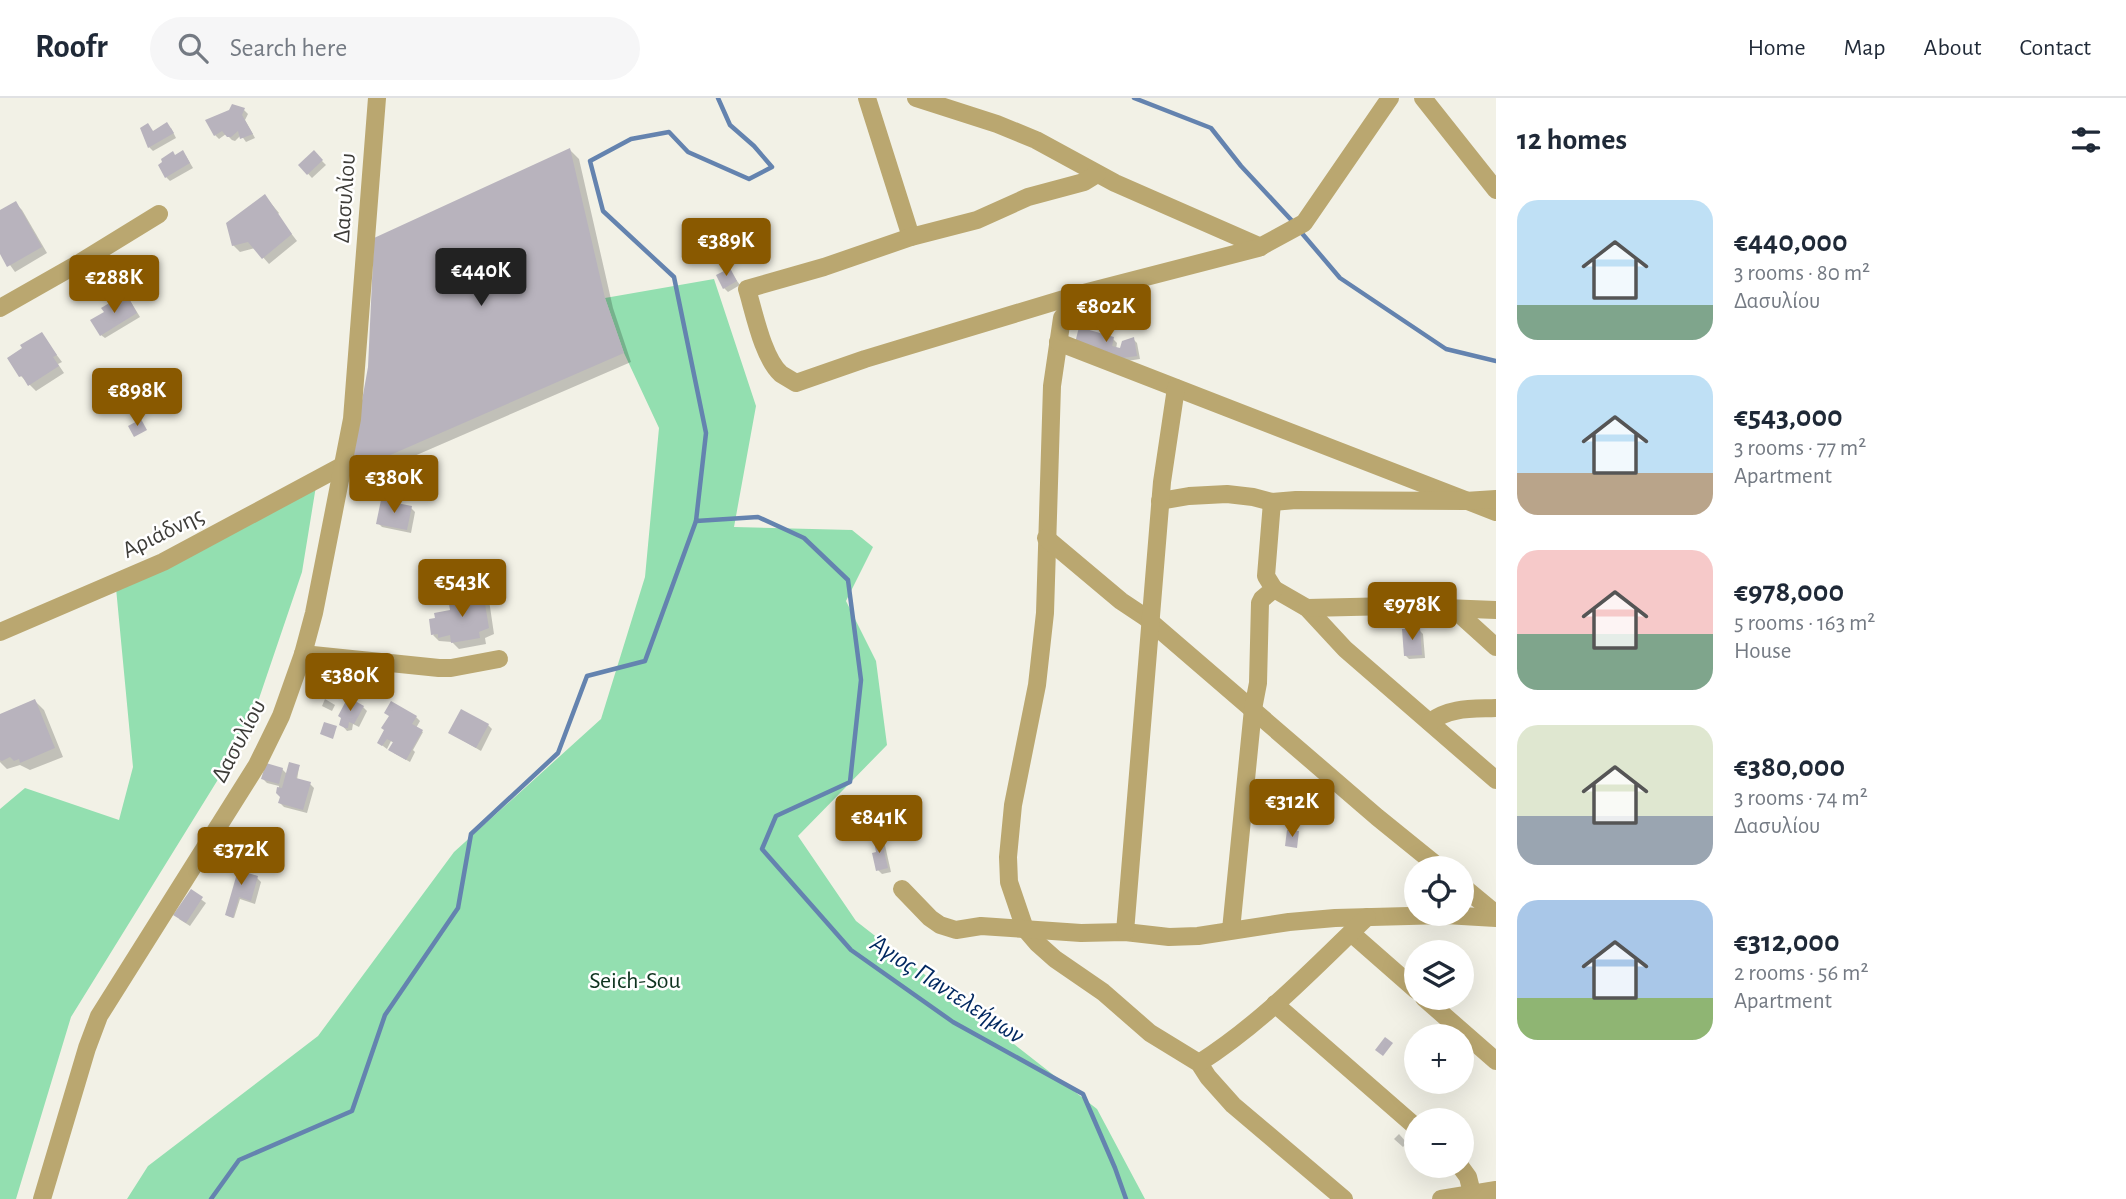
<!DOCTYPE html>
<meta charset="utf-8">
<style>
:root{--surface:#fff;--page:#f6f6f7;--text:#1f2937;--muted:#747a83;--line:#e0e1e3;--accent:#895900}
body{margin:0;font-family:"Alegreya Sans",sans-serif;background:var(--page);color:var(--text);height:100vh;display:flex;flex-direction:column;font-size:26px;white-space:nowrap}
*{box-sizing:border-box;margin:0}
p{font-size:23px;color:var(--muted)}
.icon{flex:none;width:38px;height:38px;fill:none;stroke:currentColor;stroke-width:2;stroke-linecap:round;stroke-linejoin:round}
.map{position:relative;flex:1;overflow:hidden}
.drawer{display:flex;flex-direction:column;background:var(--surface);width:630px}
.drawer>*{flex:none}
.tools{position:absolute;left:1404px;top:758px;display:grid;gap:14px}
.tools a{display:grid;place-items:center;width:70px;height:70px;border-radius:50%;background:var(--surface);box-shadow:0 7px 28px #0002;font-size:35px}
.price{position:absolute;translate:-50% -60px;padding:0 16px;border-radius:7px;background:var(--accent);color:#fff;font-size:23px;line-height:46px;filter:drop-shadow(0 2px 4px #0008)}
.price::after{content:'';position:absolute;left:50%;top:42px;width:21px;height:16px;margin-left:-10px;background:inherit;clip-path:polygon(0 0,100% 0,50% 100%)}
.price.current{background:#222;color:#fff}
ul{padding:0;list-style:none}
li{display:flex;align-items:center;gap:21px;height:175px;padding:0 21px}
li span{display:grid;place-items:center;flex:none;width:196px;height:140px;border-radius:21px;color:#555}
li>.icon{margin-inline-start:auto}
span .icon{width:84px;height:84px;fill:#fffc;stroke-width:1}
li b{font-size:30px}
h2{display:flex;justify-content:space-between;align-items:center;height:84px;padding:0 21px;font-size:30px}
header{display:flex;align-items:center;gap:42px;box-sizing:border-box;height:98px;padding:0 35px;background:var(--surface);border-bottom:2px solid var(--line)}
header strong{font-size:33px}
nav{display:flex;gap:38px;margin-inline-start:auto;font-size:24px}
.search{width:490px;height:63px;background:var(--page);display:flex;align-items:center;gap:18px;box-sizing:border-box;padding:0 24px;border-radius:38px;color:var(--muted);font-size:26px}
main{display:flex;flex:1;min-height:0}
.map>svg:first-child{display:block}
</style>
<header>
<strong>Roofr</strong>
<div class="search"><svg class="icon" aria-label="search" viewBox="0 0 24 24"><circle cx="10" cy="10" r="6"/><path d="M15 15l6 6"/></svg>Search here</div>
<nav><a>Home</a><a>Map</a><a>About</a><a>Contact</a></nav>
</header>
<main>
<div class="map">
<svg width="1496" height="1101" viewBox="0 0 1496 1101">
<rect width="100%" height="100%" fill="#f2f1e6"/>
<!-- green -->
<g fill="#93dfb0">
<path d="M714 181 756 308 734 429 852 432 873 449 846 503 876 563 887 647 798 738 856 823 1097 1011 1145 1101H127L148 1068 318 938 454 754 601 621 645 479 659 330 624 255 605 200Z"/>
<path d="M316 388 302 474 248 633 71 919 16 1101H0V711L25 690 119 722 133 669 116 490Z"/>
</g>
<!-- shadow -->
<g fill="#0003">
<path d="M244 12 248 16 245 22 255 40 246 44 241 37 235 43 232 42 226 36 219 41 215 37Z"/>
<path d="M171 30 176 40 153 53 149 49Z"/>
<path d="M570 52 579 61 613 210 631 264 359 382 351 374Z"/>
<path d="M314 55 326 67 312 80 300 67Z"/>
<path d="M176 58H186L193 70 170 83 166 79Z"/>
<path d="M265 98 279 115 277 117 297 143 269 166 255 150 240 154 233 147Z"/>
<path d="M15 105 22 112 47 155 15 174 0 153V114Z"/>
<path d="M729 172 740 187 728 194 724 190Z"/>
<path d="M129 201 140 219 105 240 101 237Z"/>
<path d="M1134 206 1143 226 1130 231 1126 227Z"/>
<path d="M41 236 62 264 58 266 64 275 36 293 21 278 24 251Z"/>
<path d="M1113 241 1117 245 1116 251 1121 253 1133 241 1137 245 1140 261 1127 263 1080 248Z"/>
<path d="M411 410 415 414 411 435 382 429 378 425Z"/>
<path d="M482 496 489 502 494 536 485 540 486 546 459 551 452 544 439 543 433 537Z"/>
<path d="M1419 532 1423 536 1425 560 1409 561 1405 557Z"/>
<path d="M325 601 335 607 332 613 322 608Z"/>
<path d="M35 603 44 612 63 659 30 672 20 667 7 671 0 664V618Z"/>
<path d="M363 609 367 613 359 629 353 626 352 632 347 633 341 626Z"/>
<path d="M416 619 420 623 416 630 423 634 413 652 415 654 410 664 394 655V645L391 643 387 651 379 645Z"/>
<path d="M488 627 492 631 481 653 450 635Z"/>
<path d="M299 669 297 682 310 686 314 690 307 715 284 709 280 705 281 699 278 695 279 688 267 685 263 681 282 671 287 676Z"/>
<path d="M262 731 280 736 284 740 280 755 264 751 263 756 270 759 268 766 253 762Z"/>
<path d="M251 737 255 741 251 754 238 750 234 746Z"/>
<path d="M880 739 884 743 891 774 882 776 878 772Z"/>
<path d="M247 767 246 776 257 780 261 784 255 806 240 801 234 820 228 818 227 817 240 773 236 771Z"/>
<path d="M191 794 206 805 190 828 179 821Z"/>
<path d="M1399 1036 1407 1045 1403 1049 1394 1041Z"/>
</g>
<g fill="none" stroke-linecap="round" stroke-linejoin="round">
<!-- stream -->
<g stroke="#6483af" stroke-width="4.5">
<path d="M718 0 730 27 754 48 772 69 749 81 688 54 669 34 631 41 590 63 603 113 674 179 706 335 696 423 758 419 804 440 848 482 861 582 850 684 776 718 762 751 851 852 953 924 1083 996 1115 1070 1126 1101"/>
<path d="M1134 0 1211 30 1241 68 1295 126"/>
<path d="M1300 133 1340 180 1446 251 1496 263"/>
<path d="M211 1101 239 1062 352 1013 385 917 458 810 471 736 558 655 587 578 645 563 696 423"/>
</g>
</g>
<!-- building -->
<g fill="#b8b3bd">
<path d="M232 6 245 10 242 17 253 36 240 41 238 33 231 39H227L222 33 214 38 205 22 229 12Z"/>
<path d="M167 24 174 35 148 50 140 30 148 25 153 33Z"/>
<path d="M570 50 605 200 624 255 349 375 368 269 374 140Z"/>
<path d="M183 52 190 65 165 80 158 67 162 64 161 61 173 53 175 57Z"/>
<path d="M314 52 323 62 307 77 298 67Z"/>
<path d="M265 96 292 136 262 161 248 144 232 148 226 125Z"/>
<path d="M16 103 42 149 7 169 0 156V112Z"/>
<path d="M730 170 737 183 723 191 716 177Z"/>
<path d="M126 195 137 215 100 238 90 222 104 214 101 210Z"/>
<path d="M1134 204 1141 222 1124 228 1117 211Z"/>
<path d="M1079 229 1114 239 1112 248 1120 250 1122 243 1134 239 1137 258 1122 260 1075 245Z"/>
<path d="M42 234 57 257 53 259 59 268 28 288 22 278 19 279 7 260 22 250 20 247Z"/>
<path d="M141 321 147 332 134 339 128 328Z"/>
<path d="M381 402 412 408 407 432 376 426Z"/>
<path d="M483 494 489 530 479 534 480 540 451 545 450 537 438 540V536L431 537 429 521 435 520 434 515 450 512 448 500Z"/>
<path d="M1420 530 1422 557 1404 558 1402 531Z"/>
<path d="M348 599 364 608 354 626 349 624 348 630H345L339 627 341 620 338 618Z"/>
<path d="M35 601 55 650 20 665 19 661 14 663 10 659 2 663 0 662V616Z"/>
<path d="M391 603 417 618 412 626 423 632 406 662 388 652 393 644 387 641 382 648 377 645 384 632 381 630 389 618 384 615Z"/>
<path d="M461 611 489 626 476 650 448 635Z"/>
<path d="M324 624 337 628 333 641 320 636Z"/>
<path d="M289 664 300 667 296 680 311 684 303 712 278 705 280 699 276 695 277 689 282 690Z"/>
<path d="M266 665 283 670 279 686 261 681Z"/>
<path d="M261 729 281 735 276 753 263 749 262 754 269 756 267 765 251 763Z"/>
<path d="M237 730 252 735 247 751 232 746Z"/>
<path d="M1287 732 1299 733 1297 750 1285 748Z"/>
<path d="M880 737 888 770 876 773 872 755 876 754 873 739Z"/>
<path d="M237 762 248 765 245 774 258 778 251 803 239 799 233 820 225 817 238 772 234 771Z"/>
<path d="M191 791 203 799 186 825 173 817Z"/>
<path d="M1385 939 1393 945 1383 958 1375 952Z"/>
</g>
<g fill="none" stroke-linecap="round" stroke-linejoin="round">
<!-- minor -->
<g stroke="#baa770" stroke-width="18">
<path d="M867 0 911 139"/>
<path d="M916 0 997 26 1036 42 1115 85 1261 149"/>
<path d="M1423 0 1496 92"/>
<path d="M1097 76 1084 84 1028 99 977 122 911 139 824 169 747 191C754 214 763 260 781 276 786 279 791 282 796 285L865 261 1080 196 1258 150 1304 125 1390 0"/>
<path d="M1080 196 1062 220 1052 288 1045 515 1037 587 1013 707 1008 759 1009 784 1025 831 1037 845 1055 861 1103 894 1150 935 1199 965 1208 979 1233 1007 1344 1101"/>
<path d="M0 210 81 164 159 116"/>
<path d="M1058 244 1496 414"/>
<path d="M1160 403 1189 398 1227 396 1253 399 1272 404 1296 402 1465 403 1496 401"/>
<path d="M1046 440 1121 503 1145 519 1377 719 1440 770"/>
<path d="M1274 491 1307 510 1345 551 1496 682"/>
<path d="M1307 510 1394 508 1496 512"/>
<path d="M1455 512 1496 549"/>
<path d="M0 534 163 464 342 368"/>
<path d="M303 556 439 570H451L499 561"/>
<path d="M1430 624C1450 609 1472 611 1496 610"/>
<path d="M1461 787 1496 816"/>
<path d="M902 791 930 820 940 827 956 832 981 828 1081 835 1125 834 1169 839 1198 838 1289 824 1335 820 1445 817 1496 820"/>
<path d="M1231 832 1253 611 1258 585 1260 505 1262 501 1274 491 1266 478 1272 404"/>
<path d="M1125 834 1162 384 1176 290"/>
<path d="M1351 835 1416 892"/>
<path d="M1424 900 1496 963"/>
<path d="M1275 906 1416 1029"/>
<path d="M1199 965C1262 925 1314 870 1367 819"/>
<path d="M1460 1068 1468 1079 1472 1095"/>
<path d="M42 1101 87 950 99 918 257 667 281 618 303 556 314 515 352 321 377 0"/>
<path d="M1441 1101 1496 1092"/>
</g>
</g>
<g text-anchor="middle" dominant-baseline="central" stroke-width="5" stroke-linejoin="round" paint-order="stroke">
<!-- street labels -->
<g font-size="24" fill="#3e3d39" stroke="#fff">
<text transform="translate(345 100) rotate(-86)">Δασυλίου</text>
<text transform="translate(163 435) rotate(-26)">Αριάδνης</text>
<text transform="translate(239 643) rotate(-62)">Δασυλίου</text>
</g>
<!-- park labels -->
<g font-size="24" fill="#0f331f" stroke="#fff">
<text x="635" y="883">Seich-Sou</text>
</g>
<!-- water labels -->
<g font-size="26" font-style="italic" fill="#00275f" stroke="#fff">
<text transform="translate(947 891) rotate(33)">Άγιος Παντελεήμων</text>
</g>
</g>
</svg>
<div class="tools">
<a><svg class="icon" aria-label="locate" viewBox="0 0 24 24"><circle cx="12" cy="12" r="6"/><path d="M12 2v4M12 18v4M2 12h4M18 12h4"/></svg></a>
<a><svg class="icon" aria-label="layers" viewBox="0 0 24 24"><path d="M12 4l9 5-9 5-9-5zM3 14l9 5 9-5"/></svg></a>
<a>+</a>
<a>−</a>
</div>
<b class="price" style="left:726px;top:180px">€389K</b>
<b class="price current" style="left:481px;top:210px">€440K</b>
<b class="price" style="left:114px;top:217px">€288K</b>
<b class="price" style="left:1106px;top:246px">€802K</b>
<b class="price" style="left:137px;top:330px">€898K</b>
<b class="price" style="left:394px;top:417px">€380K</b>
<b class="price" style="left:462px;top:521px">€543K</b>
<b class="price" style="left:1412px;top:544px">€978K</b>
<b class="price" style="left:350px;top:615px">€380K</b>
<b class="price" style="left:1292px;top:741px">€312K</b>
<b class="price" style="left:879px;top:757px">€841K</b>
<b class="price" style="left:241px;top:789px">€372K</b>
</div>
<section class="drawer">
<h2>12 homes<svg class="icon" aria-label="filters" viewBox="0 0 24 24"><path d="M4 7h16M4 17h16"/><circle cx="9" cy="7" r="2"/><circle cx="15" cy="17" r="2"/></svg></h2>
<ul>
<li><span style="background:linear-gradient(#bfe0f5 75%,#7fa58c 0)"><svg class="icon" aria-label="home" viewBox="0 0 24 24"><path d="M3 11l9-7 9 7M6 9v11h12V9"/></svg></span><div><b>€440,000</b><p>3 rooms · 80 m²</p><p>Δασυλίου</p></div></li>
<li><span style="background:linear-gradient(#bfe0f5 70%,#b9a48a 0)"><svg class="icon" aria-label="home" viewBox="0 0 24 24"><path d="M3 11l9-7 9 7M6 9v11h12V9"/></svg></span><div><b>€543,000</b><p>3 rooms · 77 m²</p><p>Apartment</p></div></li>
<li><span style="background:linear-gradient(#f6c9c9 60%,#7fa58c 0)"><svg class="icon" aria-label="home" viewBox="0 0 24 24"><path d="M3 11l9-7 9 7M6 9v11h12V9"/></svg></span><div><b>€978,000</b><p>5 rooms · 163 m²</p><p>House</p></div></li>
<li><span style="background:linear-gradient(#dfe7d0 65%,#9aa5b1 0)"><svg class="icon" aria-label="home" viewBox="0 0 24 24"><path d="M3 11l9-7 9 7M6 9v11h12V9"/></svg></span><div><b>€380,000</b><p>3 rooms · 74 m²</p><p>Δασυλίου</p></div></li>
<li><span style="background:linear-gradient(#a9c7e8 70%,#8fb573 0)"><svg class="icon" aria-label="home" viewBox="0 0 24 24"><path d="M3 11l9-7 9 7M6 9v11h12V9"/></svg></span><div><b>€312,000</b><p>2 rooms · 56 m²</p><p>Apartment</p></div></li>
</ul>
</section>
</main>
